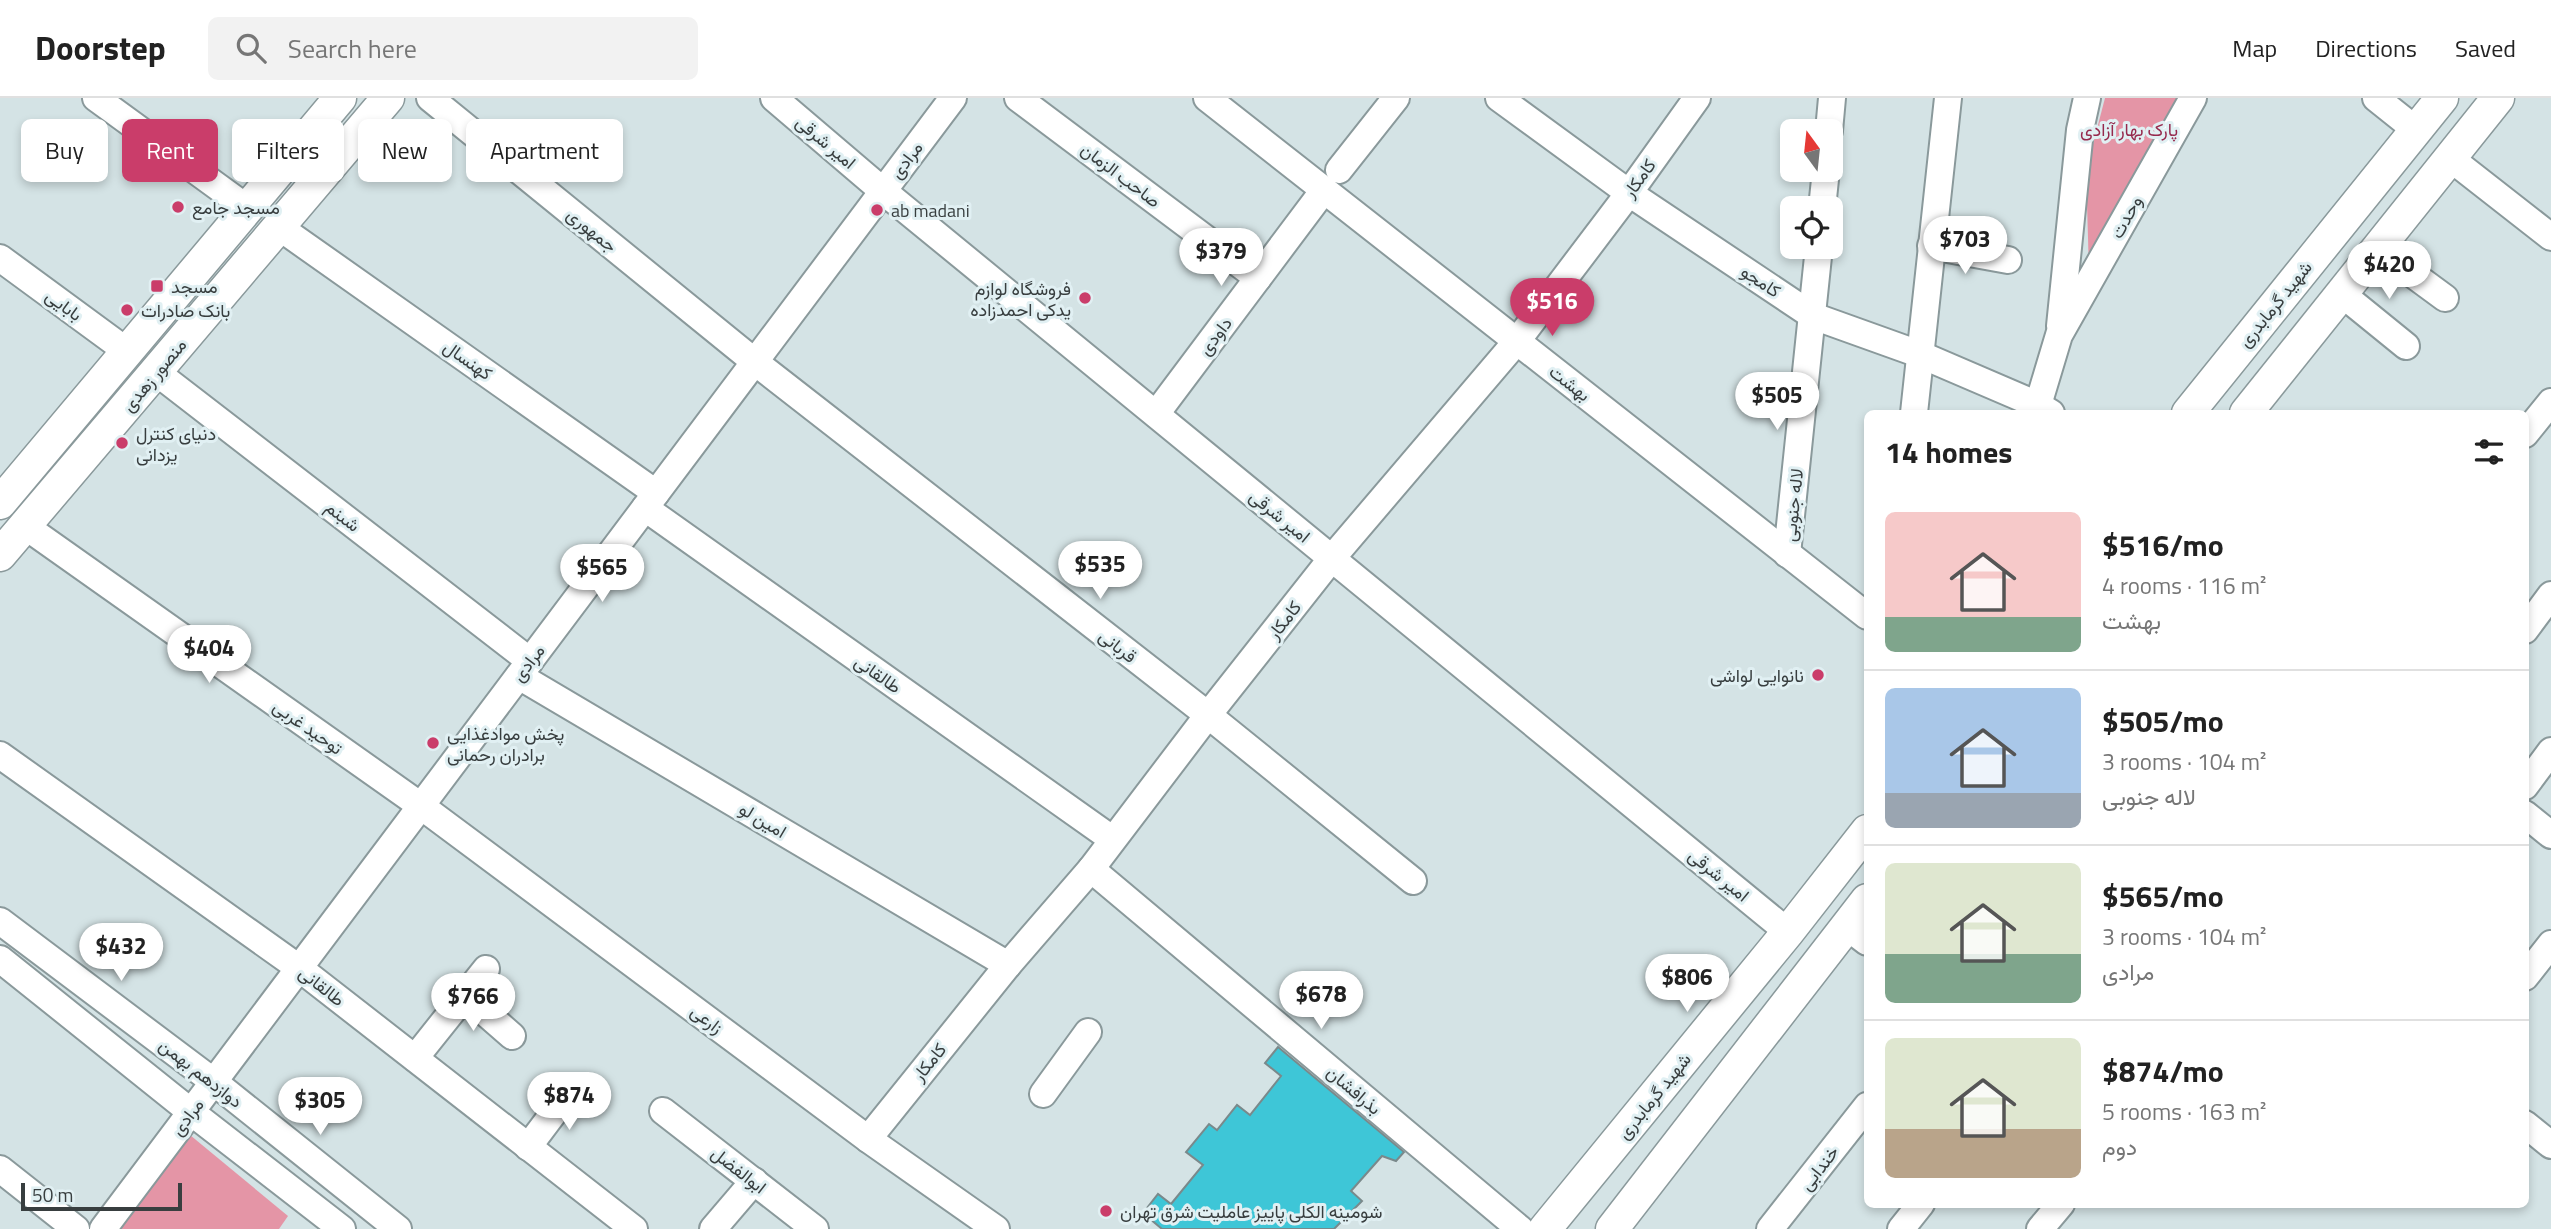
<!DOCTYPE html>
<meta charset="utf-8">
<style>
:root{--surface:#fff;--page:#f2f2f2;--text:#222;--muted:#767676;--line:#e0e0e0;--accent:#ca3d6a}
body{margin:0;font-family:"Titillium Web",Vazirmatn,sans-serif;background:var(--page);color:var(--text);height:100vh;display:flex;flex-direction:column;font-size:26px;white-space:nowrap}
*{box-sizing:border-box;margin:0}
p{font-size:23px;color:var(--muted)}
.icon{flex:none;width:38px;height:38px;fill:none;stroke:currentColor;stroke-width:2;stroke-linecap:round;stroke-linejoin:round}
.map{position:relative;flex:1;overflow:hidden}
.sheet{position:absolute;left:1864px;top:312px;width:665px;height:798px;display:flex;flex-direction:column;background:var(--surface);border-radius:10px;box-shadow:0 4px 10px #0003}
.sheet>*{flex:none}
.banner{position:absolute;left:21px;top:21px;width:665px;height:63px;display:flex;gap:14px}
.needle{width:46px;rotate:345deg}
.fabs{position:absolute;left:1780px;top:21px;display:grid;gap:14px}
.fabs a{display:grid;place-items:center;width:63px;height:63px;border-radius:10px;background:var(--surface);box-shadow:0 4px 10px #0003;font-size:35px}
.scale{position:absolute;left:21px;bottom:18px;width:161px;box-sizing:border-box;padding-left:7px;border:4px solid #383e3f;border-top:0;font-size:19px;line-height:24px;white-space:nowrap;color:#383e3f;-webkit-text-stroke:5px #e1f0f3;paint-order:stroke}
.price{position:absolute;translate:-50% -60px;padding:0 16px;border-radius:24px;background:#fff;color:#222;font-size:23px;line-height:46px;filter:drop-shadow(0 2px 4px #0008)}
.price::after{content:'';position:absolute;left:50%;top:42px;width:21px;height:16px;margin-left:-10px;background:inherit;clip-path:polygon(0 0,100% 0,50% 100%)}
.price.on{background:var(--accent);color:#fff}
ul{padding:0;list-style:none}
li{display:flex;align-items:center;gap:21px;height:175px;padding:0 21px}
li+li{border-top:2px solid var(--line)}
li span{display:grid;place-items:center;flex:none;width:196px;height:140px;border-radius:10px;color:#555}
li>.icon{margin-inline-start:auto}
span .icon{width:84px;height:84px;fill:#fffc;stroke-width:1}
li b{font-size:30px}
h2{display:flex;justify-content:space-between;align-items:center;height:84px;padding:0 21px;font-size:30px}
.chip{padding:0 24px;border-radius:10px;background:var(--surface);box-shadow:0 4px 10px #0003;font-size:24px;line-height:63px}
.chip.on{background:var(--accent);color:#fff}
header{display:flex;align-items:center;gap:42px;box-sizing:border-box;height:98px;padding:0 35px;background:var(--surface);border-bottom:2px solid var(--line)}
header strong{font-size:33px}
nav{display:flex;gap:38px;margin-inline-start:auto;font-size:24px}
.search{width:490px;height:63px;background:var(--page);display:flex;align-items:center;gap:18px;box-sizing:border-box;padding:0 24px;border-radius:10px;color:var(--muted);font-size:26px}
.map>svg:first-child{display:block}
</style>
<header>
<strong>Doorstep</strong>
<div class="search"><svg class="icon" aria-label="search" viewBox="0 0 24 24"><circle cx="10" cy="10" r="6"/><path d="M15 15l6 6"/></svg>Search here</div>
<nav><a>Map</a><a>Directions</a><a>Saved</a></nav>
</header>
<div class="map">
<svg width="2551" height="1131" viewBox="0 0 2551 1131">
<rect width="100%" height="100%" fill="#d4e3e5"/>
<!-- green -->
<g fill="#e495a6">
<path d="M2105 0H2180L2089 173 2086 73Z"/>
<path d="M190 1037 288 1118 279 1131H119Z"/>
</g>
<!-- building -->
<path fill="#3ec6d7" stroke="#7a898b" stroke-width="2" d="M1278 949 1404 1054 1396 1063 1382 1058 1351 1093 1362 1103 1334 1131H1162L1143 1115 1158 1096 1171 1106 1203 1067 1186 1054 1209 1026 1217 1032 1237 1007 1250 1017 1281 978 1265 965Z"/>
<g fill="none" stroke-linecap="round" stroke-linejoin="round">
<defs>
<g id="minor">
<path d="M96 0 247 110"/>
<path d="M430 0 755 264 1208 617 1413 783"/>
<path d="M774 0 883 93 1788 834"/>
<path d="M1018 0 1258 180"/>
<path d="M1207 0 1867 518"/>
<path d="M1499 0 1629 95 1813 218 1919 256 2038 307 2051 315"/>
<path d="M2376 0 2416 32"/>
<path d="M1829 33 1832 0"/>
<path d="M2450 60 2551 139"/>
<path d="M1339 72 1396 0"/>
<path d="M1822 110 1826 72"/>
<path d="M279 129 656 395"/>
<path d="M1931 148 2008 162"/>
<path d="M2377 150 2445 200"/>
<path d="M0 160 128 254"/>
<path d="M2342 196 2406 248"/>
<path d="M2060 228 2080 32 2087 0"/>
<path d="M156 274 530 563"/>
<path d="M2038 307 2059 237 2193 0"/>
<path d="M1914 315 1948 0"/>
<path d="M1156 316 1324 92"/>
<path d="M2525 336 2551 304"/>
<path d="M645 410 1112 741"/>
<path d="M25 428 421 708 868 1041 996 1131"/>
<path d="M1787 456 1819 149"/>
<path d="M2525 532 2551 497"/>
<path d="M519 578 1008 867"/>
<path d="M0 657 299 870 634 1131"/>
<path d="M2525 688 2551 653"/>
<path d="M2525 716 2551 737"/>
<path d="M1091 771 1520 1131"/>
<path d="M0 823 214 984 398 1131"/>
<path d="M1846 828 1867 844"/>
<path d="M0 861 191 1014 342 1131"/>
<path d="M2525 879 2551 846"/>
<path d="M465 897 512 938"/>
<path d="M415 960 486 871"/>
<path d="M1043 996 1088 934"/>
<path d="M663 1013 815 1131"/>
<path d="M2525 1026 2551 1047"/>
<path d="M868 1041 1008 867 1091 771 1208 617 1332 460 1517 243 1629 95 1697 0"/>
<path d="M528 1049 571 992"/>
<path d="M0 1071 76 1131"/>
<path d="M103 1131 953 0"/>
<path d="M713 1131 754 1083"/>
<path d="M1770 1131 1867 1008"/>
<path d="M1901 1131 1921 1106"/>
<path d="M2040 1131 2061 1106"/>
</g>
<g id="major">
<path d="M2188 315 2442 0"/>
<path d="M2246 315 2498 0"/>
<path d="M0 405 340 0"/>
<path d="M0 457 388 0"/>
<path d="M1545 1131 1788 834 1867 733"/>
<path d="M1612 1131 1867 802"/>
</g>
</defs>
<!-- minor casing -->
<use href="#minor" stroke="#8a999b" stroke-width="30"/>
<!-- major casing -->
<use href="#major" stroke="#8a999b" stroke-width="35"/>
<!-- minor -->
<use href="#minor" stroke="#fff" stroke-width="26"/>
<!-- major -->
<use href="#major" stroke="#fff" stroke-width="32"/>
</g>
<!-- markers -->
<g fill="#ca3d6a" stroke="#e1f0f3" stroke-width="2.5">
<circle cx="178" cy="109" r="7"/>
<circle cx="877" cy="112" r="7"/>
<rect x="150" y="181" width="14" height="14" rx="3.5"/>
<circle cx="1085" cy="200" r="7"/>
<circle cx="127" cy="212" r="7"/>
<circle cx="122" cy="345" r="7"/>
<circle cx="1818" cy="577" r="7"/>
<circle cx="433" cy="645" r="7"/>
<circle cx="1106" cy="1113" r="7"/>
</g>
<g text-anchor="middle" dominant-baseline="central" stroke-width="6" stroke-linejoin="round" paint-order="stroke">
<!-- park labels -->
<g font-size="18" fill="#96294d" stroke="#e1f0f3">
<text x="2129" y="31">پارک بهار آزادی</text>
</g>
<!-- street labels -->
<g font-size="18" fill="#383e3f" stroke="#e1f0f3">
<text transform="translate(826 44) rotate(40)">امیر شرقی</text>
<text transform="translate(906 62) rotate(-53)">مرادی</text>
<text transform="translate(1121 77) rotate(37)">صاحب الزمان</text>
<text transform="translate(1639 80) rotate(-54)">کامکار</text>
<text transform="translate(2126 119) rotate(-61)">وحدت</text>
<text transform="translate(592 132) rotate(39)">جمهوری</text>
<text transform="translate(1761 183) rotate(34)">کامجو</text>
<text transform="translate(2275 206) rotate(-51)">شهید گرمابدری</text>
<text transform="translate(64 207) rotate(36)">بابایی</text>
<text transform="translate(1215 238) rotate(-53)">داودی</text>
<text transform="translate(468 262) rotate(35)">کهنسال</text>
<text transform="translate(154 277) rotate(-50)">منصور زهدی</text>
<text transform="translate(1570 285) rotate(38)">بهشت</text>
<text transform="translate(1793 407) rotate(-84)">لاله جنوبی</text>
<text transform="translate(343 418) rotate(38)">شبنم</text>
<text transform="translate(1280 418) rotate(39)">امیر شرقی</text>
<text transform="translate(1284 522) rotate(-52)">کامکار</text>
<text transform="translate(1118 548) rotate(38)">قربانی</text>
<text transform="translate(528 565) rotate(-53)">مرادی</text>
<text transform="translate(878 576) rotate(35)">طالقانی</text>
<text transform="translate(308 629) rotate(35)">توحید غربی</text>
<text transform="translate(763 722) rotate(31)">امین لو</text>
<text transform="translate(1719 777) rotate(39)">امیر شرقی</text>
<text transform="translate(322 888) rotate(38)">طالقانی</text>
<text transform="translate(707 921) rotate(37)">زارعی</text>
<text transform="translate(929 964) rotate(-51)">کامکار</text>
<text transform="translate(201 975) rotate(38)">دوازدهم بهمن</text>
<text transform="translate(1354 992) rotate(40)">بذرافشان</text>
<text transform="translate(1654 998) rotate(-51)">شهید گرمابدری</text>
<text transform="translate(187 1019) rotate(-53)">مرادی</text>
<text transform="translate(1819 1070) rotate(-52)">خندابی</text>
<text transform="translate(739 1072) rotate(38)">ابوالفضل</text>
</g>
<!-- poi labels -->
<g font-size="18" fill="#383e3f" stroke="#e1f0f3" text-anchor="start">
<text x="192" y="109">مسجد جامع</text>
<text x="891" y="112">ab madani</text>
<text x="171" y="188">مسجد</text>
<text x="1071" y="190" text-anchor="end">فروشگاه لوازم<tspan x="1071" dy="21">یدکی احمدزاده</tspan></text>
<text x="141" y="212">بانک صادرات</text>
<text x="136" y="335">دنیای کنترل<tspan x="136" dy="21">یزدانی</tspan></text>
<text x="1804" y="577" text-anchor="end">نانوایی لواشی</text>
<text x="447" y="635">پخش موادغذایی<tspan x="447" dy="21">برادران رحمانی</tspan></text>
<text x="1120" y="1113">شومینه الکلی پاییز عاملیت شرق تهران</text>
</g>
</g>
</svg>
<div class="fabs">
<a><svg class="needle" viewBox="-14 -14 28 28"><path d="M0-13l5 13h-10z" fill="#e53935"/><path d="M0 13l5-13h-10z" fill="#767676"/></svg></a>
<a><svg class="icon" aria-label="locate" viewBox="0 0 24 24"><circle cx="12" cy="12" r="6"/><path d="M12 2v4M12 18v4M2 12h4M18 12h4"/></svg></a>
</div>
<div class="scale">50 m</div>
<b class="price" style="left:1965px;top:178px">$703</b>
<b class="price" style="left:1221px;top:190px">$379</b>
<b class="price" style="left:2389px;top:203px">$420</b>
<b class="price on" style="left:1552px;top:240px">$516</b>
<b class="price" style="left:1777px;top:334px">$505</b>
<b class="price" style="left:1100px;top:503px">$535</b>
<b class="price" style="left:602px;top:506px">$565</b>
<b class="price" style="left:209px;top:587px">$404</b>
<b class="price" style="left:121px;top:885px">$432</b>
<b class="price" style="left:1687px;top:916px">$806</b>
<b class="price" style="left:1321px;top:933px">$678</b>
<b class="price" style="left:473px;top:935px">$766</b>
<b class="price" style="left:569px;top:1034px">$874</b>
<b class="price" style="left:320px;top:1039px">$305</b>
<div class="banner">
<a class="chip">Buy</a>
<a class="chip on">Rent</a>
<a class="chip">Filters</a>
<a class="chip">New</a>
<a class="chip">Apartment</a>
</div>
<section class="sheet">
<h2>14 homes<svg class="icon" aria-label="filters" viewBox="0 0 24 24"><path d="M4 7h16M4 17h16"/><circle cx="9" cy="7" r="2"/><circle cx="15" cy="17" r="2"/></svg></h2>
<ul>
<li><span style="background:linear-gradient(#f6c9c9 75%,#7fa58c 0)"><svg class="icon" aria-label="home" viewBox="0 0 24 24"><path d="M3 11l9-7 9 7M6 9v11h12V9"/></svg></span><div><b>$516/mo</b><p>4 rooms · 116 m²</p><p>بهشت</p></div></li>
<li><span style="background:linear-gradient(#a9c7e8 75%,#9aa5b1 0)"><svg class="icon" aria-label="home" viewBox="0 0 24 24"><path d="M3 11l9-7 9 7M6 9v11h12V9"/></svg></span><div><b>$505/mo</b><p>3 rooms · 104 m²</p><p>لاله جنوبی</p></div></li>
<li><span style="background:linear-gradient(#dfe7d0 65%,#7fa58c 0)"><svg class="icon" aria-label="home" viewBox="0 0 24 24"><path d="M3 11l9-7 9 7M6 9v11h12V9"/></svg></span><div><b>$565/mo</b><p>3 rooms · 104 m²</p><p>مرادی</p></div></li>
<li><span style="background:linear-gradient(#dfe7d0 65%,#b9a48a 0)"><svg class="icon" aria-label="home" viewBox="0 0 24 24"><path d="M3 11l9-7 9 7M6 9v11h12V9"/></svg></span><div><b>$874/mo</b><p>5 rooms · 163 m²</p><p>دوم</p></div></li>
</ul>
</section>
</div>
